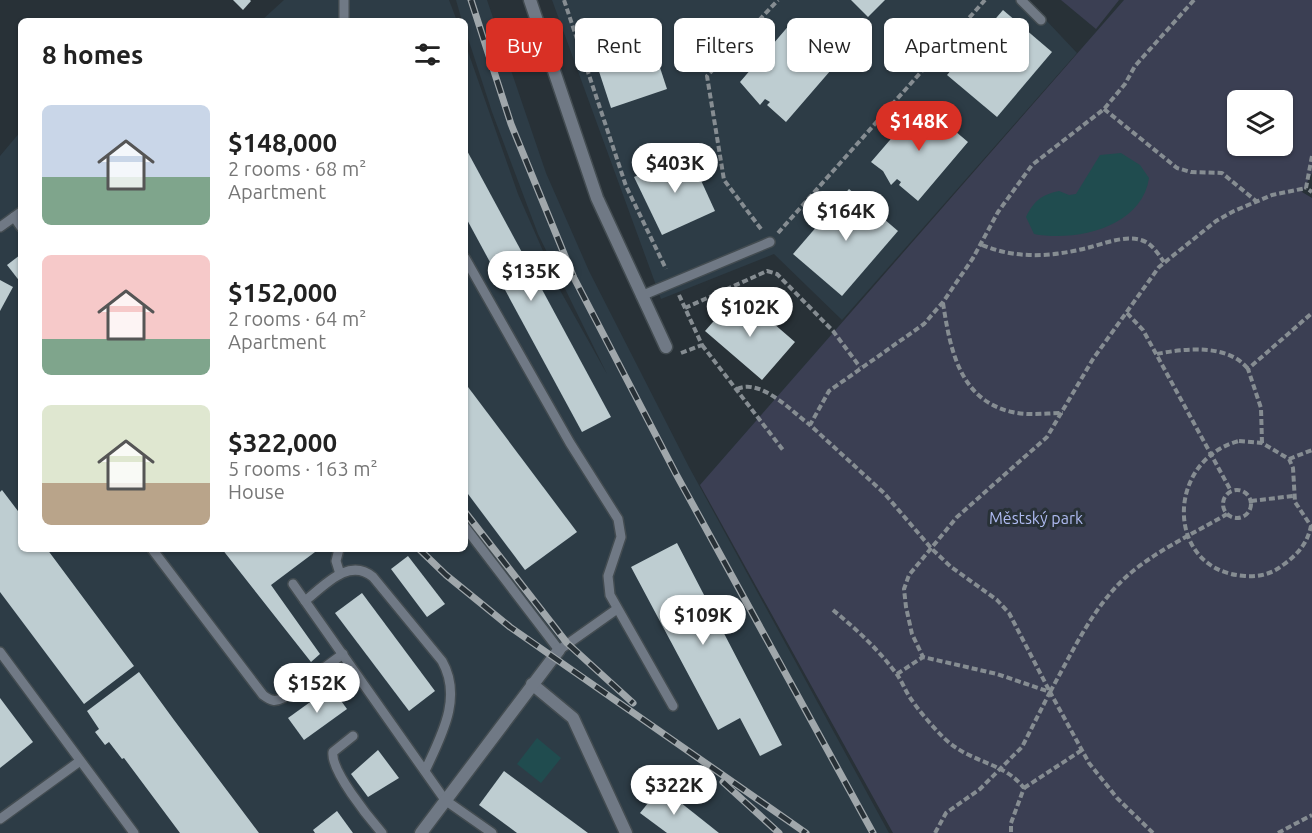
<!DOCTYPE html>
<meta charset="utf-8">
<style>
:root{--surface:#fff;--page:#f2f2f2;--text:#222;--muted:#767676;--accent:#d93025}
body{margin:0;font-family:Ubuntu,sans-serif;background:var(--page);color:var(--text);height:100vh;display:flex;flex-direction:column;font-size:22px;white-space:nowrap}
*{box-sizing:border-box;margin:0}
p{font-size:20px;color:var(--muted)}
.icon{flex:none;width:33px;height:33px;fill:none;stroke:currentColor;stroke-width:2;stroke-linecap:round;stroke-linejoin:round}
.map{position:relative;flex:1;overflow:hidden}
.drawer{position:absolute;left:18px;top:18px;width:450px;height:534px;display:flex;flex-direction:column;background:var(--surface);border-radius:9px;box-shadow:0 2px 4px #0004}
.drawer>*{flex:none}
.hud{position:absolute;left:486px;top:18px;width:570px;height:54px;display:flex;gap:12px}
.tools{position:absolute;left:1227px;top:90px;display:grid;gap:12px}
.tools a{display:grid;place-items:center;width:66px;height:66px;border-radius:9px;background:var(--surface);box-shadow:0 2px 4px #0004;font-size:30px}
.price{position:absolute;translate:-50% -51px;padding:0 14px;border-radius:21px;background:#fff;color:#222;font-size:20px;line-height:39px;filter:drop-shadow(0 2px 3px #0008)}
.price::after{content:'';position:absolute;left:50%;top:36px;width:18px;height:14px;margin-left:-9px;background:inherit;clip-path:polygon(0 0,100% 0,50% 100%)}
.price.active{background:var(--accent);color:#fff}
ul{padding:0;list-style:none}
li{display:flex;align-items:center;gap:18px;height:150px;padding:0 24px}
li span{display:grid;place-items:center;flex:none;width:168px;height:120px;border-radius:9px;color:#555}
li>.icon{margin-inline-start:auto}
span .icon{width:72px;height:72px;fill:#fffc;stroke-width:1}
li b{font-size:26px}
h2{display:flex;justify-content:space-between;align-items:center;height:72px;padding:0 24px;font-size:26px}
.pill{padding:0 21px;border-radius:9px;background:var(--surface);box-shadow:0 2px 4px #0004;font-size:21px;line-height:54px}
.pill.active{background:var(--accent);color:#fff}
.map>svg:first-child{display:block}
</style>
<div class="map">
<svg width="1312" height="833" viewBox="0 0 1312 833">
<rect width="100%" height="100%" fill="#283137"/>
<!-- built -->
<g fill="#2d3c46">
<path d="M284 0H449L457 21H261Z"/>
<path d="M456 0H487L546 173 589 271 689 467 889 833H0V156L21 131V549H465V43L518 194 561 292 607 374 538 234 492 112 465 29V21H462Z"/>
<path d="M552 0H1027L1077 53 842 320 774 254 661 299Z"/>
</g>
<!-- green -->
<g fill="#3b3f53" fill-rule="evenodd">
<path d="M1061 0H1119L1096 29Z"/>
<path d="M1124 0H1312V173L1302 192 1312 198V833H893L700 485ZM1238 100H1282V146H1238Z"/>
</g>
<!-- water -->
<g fill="#204c4f">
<path d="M1121 153 1140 165 1149 178C1142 227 1077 242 1034 234L1026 217C1034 201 1041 195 1059 191L1069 195 1076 194 1100 155Z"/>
<path d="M537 738 561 758 541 783 517 764Z"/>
</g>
<!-- building -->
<g fill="#becdd1">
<path d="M233 0H250L251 1 243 10Z"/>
<path d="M851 0H885L868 17Z"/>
<path d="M1003 10 1052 52 997 117 947 75Z"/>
<path d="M862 22 871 31 844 63 834 54Z"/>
<path d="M791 23 837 63 786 122 767 105 770 102 765 99 760 105 740 82 764 54 768 42 773 44Z"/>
<path d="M646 25 667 89 611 108 590 44Z"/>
<path d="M922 103 968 142 918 201 899 185 901 182 897 179 891 185 883 171 871 162 896 133 900 122 904 124Z"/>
<path d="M465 147 611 417 582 432 465 216Z"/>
<path d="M688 152 715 211 662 235 634 177Z"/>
<path d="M849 189 898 231 842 296 793 254Z"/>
<path d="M20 255 21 256V283L7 265Z"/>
<path d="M0 280 13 287 0 311Z"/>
<path d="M735 297 763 321 766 317 795 342 762 380 705 331Z"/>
<path d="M465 383 577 532 525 570 465 490Z"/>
<path d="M2 490 21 515V549H47L134 666 84 704 0 592V492Z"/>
<path d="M677 543 782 745 760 756 740 718 718 730 631 567Z"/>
<path d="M222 549H319L271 585 320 654 311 662Z"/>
<path d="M408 556 445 604 427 617 391 569Z"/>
<path d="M362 593 435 691 409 711 335 613Z"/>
<path d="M139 672 174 720 259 833H180L124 758 122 759 109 742 105 745 95 732 99 729 87 711Z"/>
<path d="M331 687 347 709 304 740 288 718Z"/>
<path d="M0 698 33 742 0 768Z"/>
<path d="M378 750 399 778 368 797 351 774Z"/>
<path d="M504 771 588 833H517L479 805Z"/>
<path d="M661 787 719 833H667L640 813Z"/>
<path d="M337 811 353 833H315L313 830Z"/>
</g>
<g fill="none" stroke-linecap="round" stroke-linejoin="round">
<defs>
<g id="lane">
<path d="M344 0V21"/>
<path d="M1021 0 1041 20"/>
<path d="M14 217 21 227"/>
<path d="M0 227 21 212"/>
<path d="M465 258 570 443 618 519 621 537 608 576 610 595 673 706"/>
<path d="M641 296 770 242"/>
<path d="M465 527 559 650 617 609"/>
<path d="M152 549 263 695C271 701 275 702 283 698L343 654"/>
<path d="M339 549 336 561 340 574"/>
<path d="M293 584 445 800 492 833"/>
<path d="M305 601C325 585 349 557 373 577L442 661C463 698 441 736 425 771"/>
<path d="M0 652 134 833"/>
<path d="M353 736 333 752C330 770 369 818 382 833"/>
<path d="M0 819 80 761"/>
</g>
<g id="street">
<path d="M530 0 597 198 666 347"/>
<path d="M532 684 573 718 626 833"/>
<path d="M421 833 559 650"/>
</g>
</defs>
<!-- lane casing -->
<use href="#lane" stroke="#434c51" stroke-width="12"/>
<!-- street casing -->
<use href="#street" stroke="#434c51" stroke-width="15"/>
<!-- path -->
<g stroke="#868d92" stroke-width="4" stroke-dasharray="6 3" stroke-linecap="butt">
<path d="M564 0 626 186 666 269"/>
<path d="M1194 0 1135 66 1125 84 1104 109 1032 165 998 212 973 258 943 302 924 324 829 391 810 425 884 493 931 548 951 567 997 600 1009 613 1050 692C1072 653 1092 608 1126 577 1155 551 1193 534 1227 514"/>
<path d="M1104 109 1177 168 1191 172 1222 173 1256 201"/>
<path d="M879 121 896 133"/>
<path d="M1312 156 1306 188 1312 192"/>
<path d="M804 204 822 219"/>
<path d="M761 229 724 180 707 76 778 0"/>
<path d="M778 233 985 0"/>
<path d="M982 245C1016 259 1051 257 1087 248 1103 244 1124 235 1141 240 1152 243 1158 254 1164 262"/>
<path d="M679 295 685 308"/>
<path d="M943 303C950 348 959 400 1012 412 1029 416 1046 413 1063 413"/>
<path d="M1127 313 1143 330 1231 491"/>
<path d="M702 345 783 450"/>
<path d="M681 353 702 345 685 308 767 271 777 274 833 331 860 367"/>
<path d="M1157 354C1185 348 1229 344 1248 369"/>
<path d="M737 389C761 378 791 411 810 425"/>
<path d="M1239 441 1262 443 1289 459 1293 468 1295 502 1311 526C1307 544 1298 554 1283 565 1272 574 1259 577 1245 576 1164 571 1165 460 1239 441Z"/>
<path d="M1262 443 1261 408 1248 369 1312 313"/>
<path d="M1289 459 1312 450"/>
<circle cx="1237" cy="504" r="14"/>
<path d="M1251 501 1293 496"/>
<path d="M833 610C856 629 877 648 895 672 901 679 904 688 909 696 918 710 932 726 944 738 971 764 1003 761 1024 788L1011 823V833"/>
<path d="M897 674 923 657"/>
<path d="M1024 788 1082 750"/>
<path d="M935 833 946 813 980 789 1022 747 1050 692"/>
<path d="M1153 833 1117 798 1089 763 1050 692 997 674 923 657 912 634 906 607 904 589 909 575 957 517 1047 437 1093 359 1159 267 1216 221 1234 211 1272 195 1306 188"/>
<path d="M1278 833 1312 815"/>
</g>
<!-- lane -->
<use href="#lane" stroke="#707985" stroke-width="9"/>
<!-- street -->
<use href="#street" stroke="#707985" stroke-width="12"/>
<defs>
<g id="rail">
<path d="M471 0 511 124 574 278 676 474 873 833"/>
<path d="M465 512 567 643 633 703"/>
<path d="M419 549 446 575 510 627 806 833"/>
<path d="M723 782 779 833"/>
</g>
</defs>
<!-- rail casing -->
<use href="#rail" stroke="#a0a7ab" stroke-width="7"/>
<!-- rail -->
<use href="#rail" stroke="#283137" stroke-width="4.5" stroke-dasharray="14" stroke-linecap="butt"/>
</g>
<g text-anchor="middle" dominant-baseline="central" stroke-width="6" stroke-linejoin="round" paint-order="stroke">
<!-- park labels -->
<g font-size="16" fill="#afbbf1" stroke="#283137">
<text x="1036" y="518">Městský park</text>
</g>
</g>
</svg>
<div class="tools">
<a><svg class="icon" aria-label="layers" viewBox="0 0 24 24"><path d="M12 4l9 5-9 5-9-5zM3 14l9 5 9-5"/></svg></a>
</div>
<b class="price active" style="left:919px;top:152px">$148K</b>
<b class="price" style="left:675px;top:194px">$403K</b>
<b class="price" style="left:846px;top:242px">$164K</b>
<b class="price" style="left:531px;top:302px">$135K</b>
<b class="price" style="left:750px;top:338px">$102K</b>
<b class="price" style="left:703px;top:646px">$109K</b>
<b class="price" style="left:317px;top:714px">$152K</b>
<b class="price" style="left:674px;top:816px">$322K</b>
<div class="hud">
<a class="pill active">Buy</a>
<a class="pill">Rent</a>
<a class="pill">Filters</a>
<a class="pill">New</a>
<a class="pill">Apartment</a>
</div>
<section class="drawer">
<h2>8 homes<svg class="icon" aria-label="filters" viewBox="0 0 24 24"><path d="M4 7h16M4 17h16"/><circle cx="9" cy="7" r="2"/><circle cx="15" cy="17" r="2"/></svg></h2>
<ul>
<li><span style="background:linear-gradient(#c9d6e8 60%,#7fa58c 0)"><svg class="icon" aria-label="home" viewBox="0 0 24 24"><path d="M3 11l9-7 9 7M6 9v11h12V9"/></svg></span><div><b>$148,000</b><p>2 rooms · 68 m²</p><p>Apartment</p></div></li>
<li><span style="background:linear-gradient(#f6c9c9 70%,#7fa58c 0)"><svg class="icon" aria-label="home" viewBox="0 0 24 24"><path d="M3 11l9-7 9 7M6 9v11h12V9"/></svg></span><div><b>$152,000</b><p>2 rooms · 64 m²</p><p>Apartment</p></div></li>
<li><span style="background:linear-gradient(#dfe7d0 65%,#b9a48a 0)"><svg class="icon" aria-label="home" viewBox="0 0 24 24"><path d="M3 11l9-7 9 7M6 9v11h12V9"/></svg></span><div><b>$322,000</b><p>5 rooms · 163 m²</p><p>House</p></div></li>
</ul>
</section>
</div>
